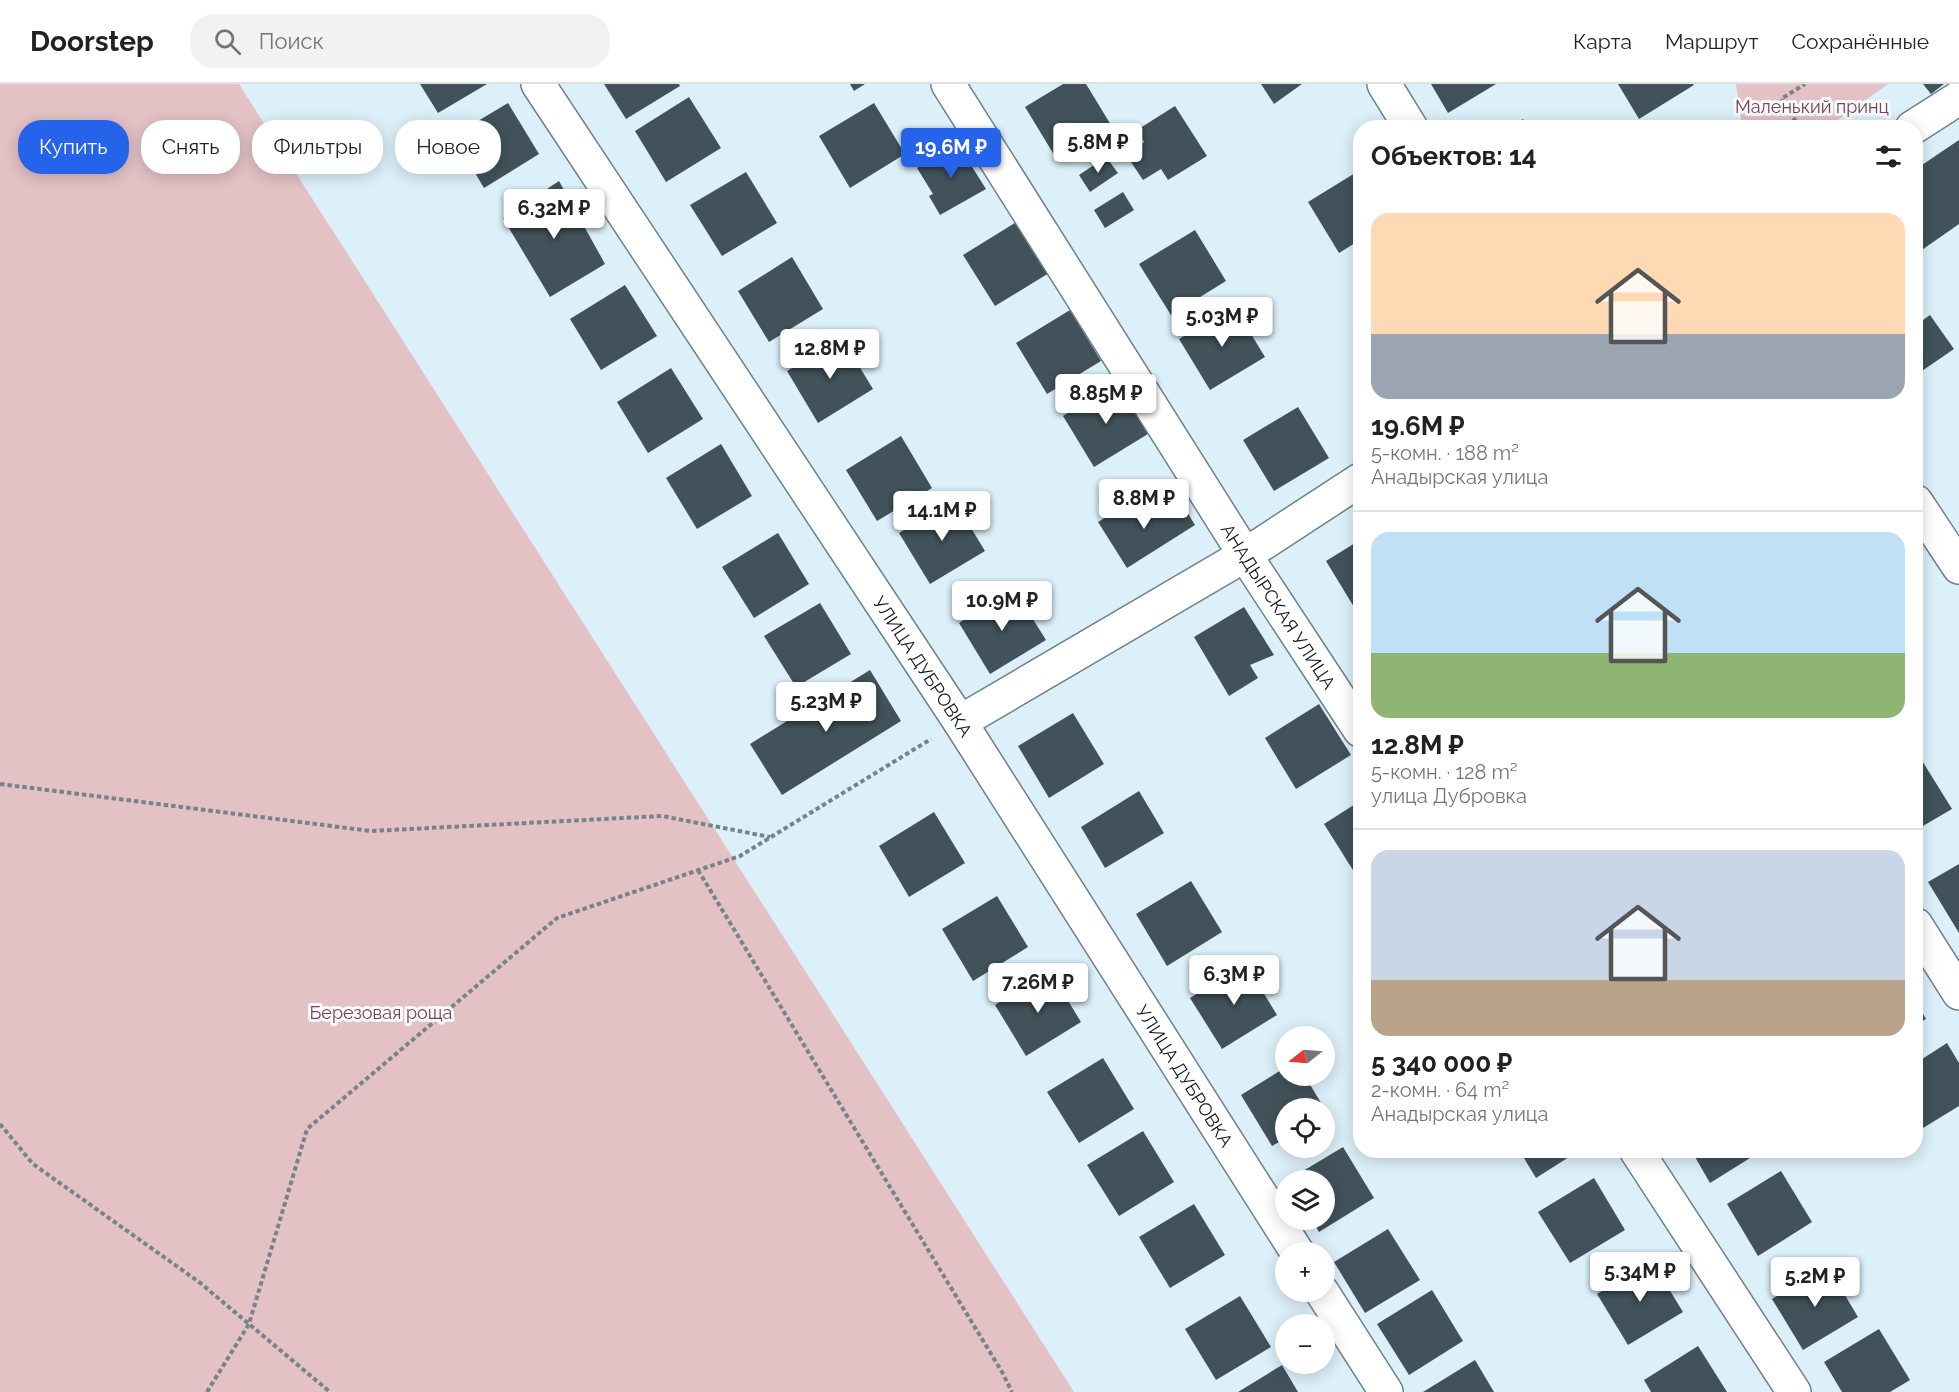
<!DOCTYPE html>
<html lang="ru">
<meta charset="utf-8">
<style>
:root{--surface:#fff;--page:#f2f2f2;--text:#202124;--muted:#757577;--line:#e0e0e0;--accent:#2563eb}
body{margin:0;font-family:Raleway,sans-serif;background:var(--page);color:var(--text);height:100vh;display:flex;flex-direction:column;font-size:22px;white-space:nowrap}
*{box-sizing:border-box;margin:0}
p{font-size:20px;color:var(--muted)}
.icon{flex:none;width:33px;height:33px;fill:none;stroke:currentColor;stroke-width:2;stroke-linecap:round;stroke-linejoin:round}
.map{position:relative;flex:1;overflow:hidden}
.panel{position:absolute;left:1353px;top:36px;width:570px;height:1038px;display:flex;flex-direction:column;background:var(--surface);border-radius:24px;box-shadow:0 3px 15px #0003}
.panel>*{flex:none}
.hud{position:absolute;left:18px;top:36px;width:570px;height:54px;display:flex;gap:12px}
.needle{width:39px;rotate:253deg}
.buttons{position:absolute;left:1275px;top:942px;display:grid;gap:12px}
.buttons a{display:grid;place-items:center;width:60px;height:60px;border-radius:50%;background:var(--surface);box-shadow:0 3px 15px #0003;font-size:30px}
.price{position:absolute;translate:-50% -51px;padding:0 14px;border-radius:6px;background:#fff;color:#222;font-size:20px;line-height:39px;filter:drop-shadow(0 2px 3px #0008)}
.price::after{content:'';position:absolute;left:50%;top:36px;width:18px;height:14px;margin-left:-9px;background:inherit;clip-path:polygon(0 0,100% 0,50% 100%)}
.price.on{background:var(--accent);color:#fff}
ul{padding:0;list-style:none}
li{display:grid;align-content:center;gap:12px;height:318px;padding:0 18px}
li+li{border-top:2px solid var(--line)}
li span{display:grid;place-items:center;height:186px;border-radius:18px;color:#555}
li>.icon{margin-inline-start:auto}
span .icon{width:108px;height:108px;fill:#fffc;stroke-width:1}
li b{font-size:26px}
h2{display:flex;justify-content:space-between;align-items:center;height:72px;padding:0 18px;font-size:26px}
.chip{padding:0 21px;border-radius:24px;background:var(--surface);box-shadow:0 3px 15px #0003;font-size:21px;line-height:54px}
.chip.on{background:var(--accent);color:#fff}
header{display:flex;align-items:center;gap:36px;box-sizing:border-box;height:84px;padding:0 30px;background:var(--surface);border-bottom:2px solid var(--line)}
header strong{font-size:28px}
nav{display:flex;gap:33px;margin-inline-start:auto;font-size:21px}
.search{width:420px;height:54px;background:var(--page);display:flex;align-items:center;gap:15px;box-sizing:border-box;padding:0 21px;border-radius:24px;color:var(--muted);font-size:22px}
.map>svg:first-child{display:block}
</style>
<header>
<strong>Doorstep</strong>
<div class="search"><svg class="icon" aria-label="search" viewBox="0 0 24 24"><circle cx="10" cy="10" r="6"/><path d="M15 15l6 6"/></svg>Поиск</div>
<nav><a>Карта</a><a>Маршрут</a><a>Сохранённые</a></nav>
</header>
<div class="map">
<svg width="1959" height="1308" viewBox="0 0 1959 1308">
<rect width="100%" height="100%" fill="#dcf0fa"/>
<!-- green -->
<g fill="#e3c1c5">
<path d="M0 0H239L1074 1308H0Z"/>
<path d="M1736 0H1888L1828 43H1742Z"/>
</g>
<!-- building -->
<g fill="#41525a">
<path d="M420 0H487L438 29Z"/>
<path d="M604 0H679L680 2 626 35Z"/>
<path d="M850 0H865L854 7Z"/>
<path d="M1063 0H1086L1111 41 1056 74 1025 23Z"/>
<path d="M1261 0H1302L1274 20Z"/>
<path d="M1431 0H1496L1448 29Z"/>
<path d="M1618 0H1693L1694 1 1639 35Z"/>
<path d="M1923 0H1944L1931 10Z"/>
<path d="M689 13 721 64 666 98 635 47Z"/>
<path d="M508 19 539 70 484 104 453 52Z"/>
<path d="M874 19 905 70 850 104 819 52Z"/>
<path d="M1175 22 1207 72 1168 96 1161 85 1143 96 1125 69 1144 58 1137 46Z"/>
<path d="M1523 35 1529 44H1508Z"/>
<path d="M1959 56V140L1916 170V85Z"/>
<path d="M957 59 986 105 940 131 929 112 933 110 917 84Z"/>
<path d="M1106 73 1118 89 1090 108 1079 91Z"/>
<path d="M1360 86V156L1339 169 1308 118Z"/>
<path d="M746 88 777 139 722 172 690 121Z"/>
<path d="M559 97 605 180 550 213 503 134Z"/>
<path d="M1123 108 1134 126 1105 144 1094 126Z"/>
<path d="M1018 137 1049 189 995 222 963 171Z"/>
<path d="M1195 146 1226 197 1171 231 1139 180Z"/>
<path d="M792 173 823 225 769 258 738 207Z"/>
<path d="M625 201 657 252 601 286 570 235Z"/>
<path d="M1234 222 1265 273 1210 306 1179 255Z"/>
<path d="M1070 226 1101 277 1047 310 1016 259Z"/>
<path d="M1930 231 1954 265 1916 291V241Z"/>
<path d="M842 254 873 305 818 339 787 287Z"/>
<path d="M671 284 703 335 648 369 617 318Z"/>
<path d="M1117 299 1148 350 1094 383 1063 332Z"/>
<path d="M1298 323 1329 374 1274 407 1243 356Z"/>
<path d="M901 352 932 404 877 437 846 386Z"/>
<path d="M721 360 752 412 697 445 666 394Z"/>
<path d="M1179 415 1195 441 1127 484 1098 438 1130 418 1135 427 1147 419 1154 431Z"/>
<path d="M954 416 985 467 930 500 899 449Z"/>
<path d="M778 449 809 500 754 534 722 483Z"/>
<path d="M1360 456V526L1357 528 1326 477Z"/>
<path d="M1014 505 1046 556 990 590 959 539Z"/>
<path d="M820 519 851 570 796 603 764 552Z"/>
<path d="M1244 523 1274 571 1250 581 1258 594 1229 612 1194 553Z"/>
<path d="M870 586 901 637 782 711 750 660Z"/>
<path d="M1319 620 1351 671 1296 705 1265 654Z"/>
<path d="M1073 629 1104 680 1049 714 1018 662Z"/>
<path d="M1921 675 1952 725 1916 746V678Z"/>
<path d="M1139 707 1164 749 1105 784 1081 743Z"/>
<path d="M1360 717V788L1356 791 1324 740Z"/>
<path d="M934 728 965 779 909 813 879 762Z"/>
<path d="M1959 780V849L1928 798Z"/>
<path d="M1191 797 1222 848 1167 882 1136 830Z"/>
<path d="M997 812 1028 863 973 897 942 845Z"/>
<path d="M1246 880 1277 931 1222 965 1190 914Z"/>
<path d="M1050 887 1081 938 1026 972 995 921Z"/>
<path d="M1916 918 1926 935 1916 941Z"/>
<path d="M1947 959 1959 979V1022L1923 1044 1916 1031V979Z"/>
<path d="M1103 974 1134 1025 1079 1059 1047 1008Z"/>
<path d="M1286 983V992H1305L1324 1024H1286V1054L1272 1062 1241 1011Z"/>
<path d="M1143 1047 1174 1098 1119 1132 1087 1081Z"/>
<path d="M1343 1063 1374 1114 1319 1148 1312 1136H1324V1096H1288Z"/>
<path d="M1519 1066H1580L1536 1094Z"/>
<path d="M1691 1066H1763L1710 1099Z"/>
<path d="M1781 1087 1812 1138 1758 1172 1727 1120Z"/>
<path d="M1594 1094 1625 1146 1570 1179 1538 1128Z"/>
<path d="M1194 1120 1225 1171 1170 1204 1139 1153Z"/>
<path d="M1388 1145 1420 1196 1365 1229 1334 1178Z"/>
<path d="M1652 1177 1683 1228 1628 1261 1597 1210Z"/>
<path d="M1827 1181 1858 1233 1803 1266 1772 1215Z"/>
<path d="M1432 1206 1463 1257 1409 1291 1377 1240Z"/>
<path d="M1240 1212 1271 1263 1216 1296 1185 1245Z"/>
<path d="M1879 1245 1910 1296 1890 1308H1842L1824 1278Z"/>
<path d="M1698 1262 1727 1308H1651L1644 1296Z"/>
<path d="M1475 1276 1494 1308H1423Z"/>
<path d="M1282 1281 1298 1308H1238Z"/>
</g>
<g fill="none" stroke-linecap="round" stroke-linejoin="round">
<defs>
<g id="minor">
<path id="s1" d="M538 0 960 638 1297 1168"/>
<path id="s2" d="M948 0 1245 471 1360 646"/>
<path d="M1384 0 1411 44"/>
<path d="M1912 44 1959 14"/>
<path d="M1916 418 1959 483"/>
<path d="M960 638 1245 471 1360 396"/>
<path d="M1916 841 1959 909"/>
<path d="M1636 1066 1794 1308"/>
<path d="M1322 1208 1386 1308"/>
</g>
</defs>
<!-- minor casing -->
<use href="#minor" stroke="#6e8089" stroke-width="36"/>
<!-- path -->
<g stroke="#76848a" stroke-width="4" stroke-dasharray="4.5 3" stroke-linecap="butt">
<path d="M1800 44 1781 15 1805 0"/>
<path d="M0 700 371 747 662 732 770 753"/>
<path d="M698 786 1002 1288 1012 1308"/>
<path d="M0 1040 33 1080 199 1198 330 1308"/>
<path d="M207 1308 249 1240 307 1045 557 834 740 772 931 655"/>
</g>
<!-- minor -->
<use href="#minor" stroke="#fff" stroke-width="33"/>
</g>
<g text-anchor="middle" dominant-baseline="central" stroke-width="6" stroke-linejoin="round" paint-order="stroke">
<!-- park labels -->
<g font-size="18" fill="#7d434d" stroke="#f7fbfd">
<text x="1812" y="22">Маленький принц</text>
<text x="381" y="928">Березовая роща</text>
</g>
<!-- street labels -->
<g font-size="18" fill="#10171a" stroke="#f7fbfd">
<text stroke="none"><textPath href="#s2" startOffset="618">АНАДЫРСКАЯ УЛИЦА</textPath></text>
<text stroke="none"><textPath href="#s1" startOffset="698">УЛИЦА ДУБРОВКА</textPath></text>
<text stroke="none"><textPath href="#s1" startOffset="1184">УЛИЦА ДУБРОВКА</textPath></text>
</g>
</g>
</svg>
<div class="buttons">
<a><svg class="needle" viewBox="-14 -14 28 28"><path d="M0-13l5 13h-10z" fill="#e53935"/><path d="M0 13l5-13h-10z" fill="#757577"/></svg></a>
<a><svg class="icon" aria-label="locate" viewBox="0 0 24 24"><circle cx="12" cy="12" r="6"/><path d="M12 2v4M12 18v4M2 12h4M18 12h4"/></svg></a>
<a><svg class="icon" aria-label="layers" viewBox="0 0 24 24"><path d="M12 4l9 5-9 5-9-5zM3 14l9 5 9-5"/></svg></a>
<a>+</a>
<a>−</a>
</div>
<b class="price" style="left:1098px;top:90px">5.8M ₽</b>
<b class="price on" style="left:951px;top:95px">19.6M ₽</b>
<b class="price" style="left:554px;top:156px">6.32M ₽</b>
<b class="price" style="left:1222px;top:264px">5.03M ₽</b>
<b class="price" style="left:830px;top:296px">12.8M ₽</b>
<b class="price" style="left:1106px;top:341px">8.85M ₽</b>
<b class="price" style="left:1144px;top:446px">8.8M ₽</b>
<b class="price" style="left:942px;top:458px">14.1M ₽</b>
<b class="price" style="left:1002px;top:548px">10.9M ₽</b>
<b class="price" style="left:826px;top:649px">5.23M ₽</b>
<b class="price" style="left:1234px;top:922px">6.3M ₽</b>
<b class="price" style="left:1038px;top:930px">7.26M ₽</b>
<b class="price" style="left:1640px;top:1219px">5.34M ₽</b>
<b class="price" style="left:1815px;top:1224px">5.2M ₽</b>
<div class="hud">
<a class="chip on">Купить</a>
<a class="chip">Снять</a>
<a class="chip">Фильтры</a>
<a class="chip">Новое</a>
</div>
<section class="panel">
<h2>Объектов: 14<svg class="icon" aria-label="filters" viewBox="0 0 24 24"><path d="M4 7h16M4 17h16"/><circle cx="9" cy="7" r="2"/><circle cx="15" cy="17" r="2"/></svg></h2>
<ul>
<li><span style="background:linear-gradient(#ffd9b3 65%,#9aa5b1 0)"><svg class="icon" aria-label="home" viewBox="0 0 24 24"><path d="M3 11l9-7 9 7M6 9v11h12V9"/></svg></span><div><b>19.6M ₽</b><p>5-комн. · 188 m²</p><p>Анадырская улица</p></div></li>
<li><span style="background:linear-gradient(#bfe0f5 65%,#8fb573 0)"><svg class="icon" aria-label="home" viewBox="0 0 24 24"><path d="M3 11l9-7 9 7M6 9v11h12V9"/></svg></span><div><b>12.8M ₽</b><p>5-комн. · 128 m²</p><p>улица Дубровка</p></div></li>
<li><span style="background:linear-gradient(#c9d6e8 70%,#b9a48a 0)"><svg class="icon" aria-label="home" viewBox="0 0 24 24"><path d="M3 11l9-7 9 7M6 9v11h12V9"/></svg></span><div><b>5 340 000 ₽</b><p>2-комн. · 64 m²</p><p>Анадырская улица</p></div></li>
</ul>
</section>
</div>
